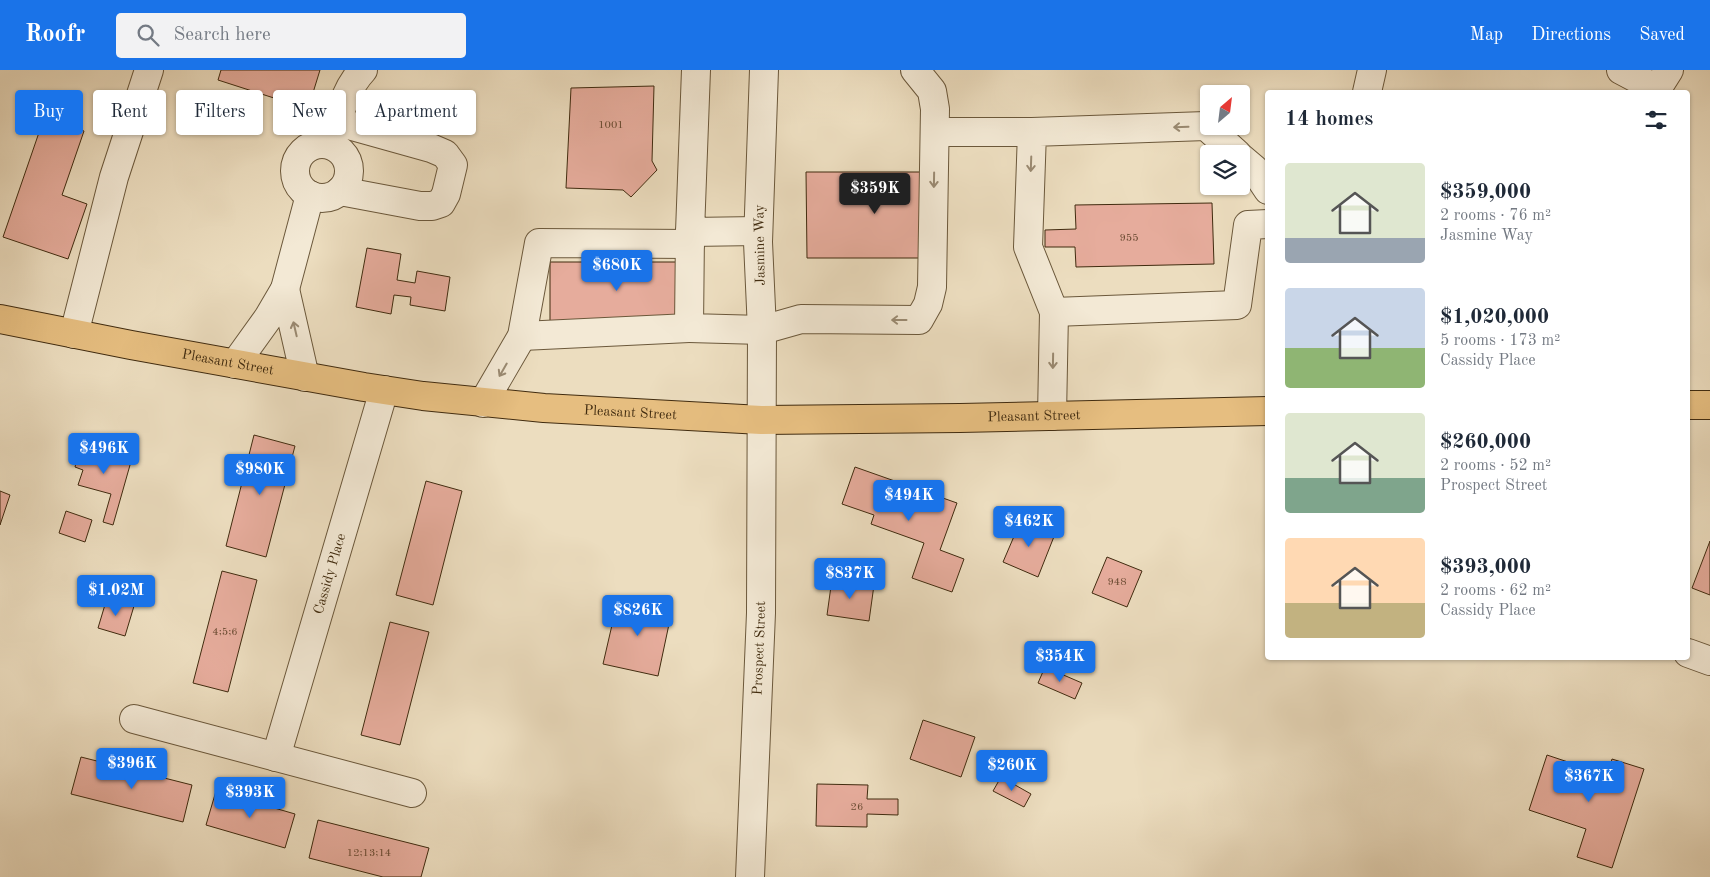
<!DOCTYPE html>
<meta charset="utf-8">
<style>
:root{--surface:#fff;--page:#f2f2f3;--text:#1f2937;--muted:#747a83;--accent:#1a73e8}
body{margin:0;font-family:"Old Standard TT",serif;background:var(--page);color:var(--text);height:100vh;display:flex;flex-direction:column;font-size:19px;white-space:nowrap}
*{box-sizing:border-box;margin:0}
p{font-size:16px;color:var(--muted)}
.icon{flex:none;width:28px;height:28px;fill:none;stroke:currentColor;stroke-width:2;stroke-linecap:round;stroke-linejoin:round}
.map{position:relative;flex:1;overflow:hidden}
.sheet{position:absolute;left:1265px;top:20px;width:425px;height:570px;display:flex;flex-direction:column;background:var(--surface);border-radius:5px;box-shadow:0 1px 4px #0004}
.sheet>*{flex:none}
.banner{position:absolute;left:15px;top:20px;width:475px;height:45px;display:flex;gap:10px}
.needle{width:32px;rotate:28deg}
.controls{position:absolute;left:1200px;top:15px;display:grid;gap:10px}
.controls a{display:grid;place-items:center;width:50px;height:50px;border-radius:5px;background:var(--surface);box-shadow:0 1px 4px #0004;font-size:25px}
.price{position:absolute;translate:-50% -42px;padding:0 11px;border-radius:5px;background:var(--accent);color:#fff;font-size:16px;line-height:32px;filter:drop-shadow(0 1px 2px #0008)}
.price::after{content:'';position:absolute;left:50%;top:30px;width:15px;height:11px;margin-left:-8px;background:inherit;clip-path:polygon(0 0,100% 0,50% 100%)}
.price.on{background:#222;color:#fff}
ul{padding:0;list-style:none}
li{display:flex;align-items:center;gap:15px;height:125px;padding:0 20px}
li span{display:grid;place-items:center;flex:none;width:140px;height:100px;border-radius:5px;color:#555}
li>.icon{margin-inline-start:auto}
span .icon{width:60px;height:60px;fill:#fffc;stroke-width:1}
li b{font-size:21px}
h2{display:flex;justify-content:space-between;align-items:center;height:60px;padding:0 20px;font-size:21px}
.tag{padding:0 18px;border-radius:5px;background:var(--surface);box-shadow:0 1px 4px #0004;font-size:18px;line-height:45px}
.tag.on{background:var(--accent);color:#fff}
header{display:flex;align-items:center;gap:30px;box-sizing:border-box;height:70px;padding:0 25px;background:var(--accent);color:#fff}
header strong{font-size:24px}
nav{display:flex;gap:28px;margin-inline-start:auto;font-size:18px}
.search{width:350px;height:45px;background:var(--page);display:flex;align-items:center;gap:12px;box-sizing:border-box;padding:0 18px;border-radius:5px;color:var(--muted);font-size:19px}
.map>svg:first-child{display:block}
</style>
<header>
<strong>Roofr</strong>
<div class="search"><svg class="icon" aria-label="search" viewBox="0 0 24 24"><circle cx="10" cy="10" r="6"/><path d="M15 15l6 6"/></svg>Search here</div>
<nav><a>Map</a><a>Directions</a><a>Saved</a></nav>
</header>
<div class="map">
<svg width="1710" height="807" viewBox="0 0 1710 807">
<rect width="100%" height="100%" fill="#ecddbf"/>
<filter id="stains"><feTurbulence type="fractalNoise" baseFrequency=".004" numOctaves="4"/><feColorMatrix values="0 0 0 0 .2 0 0 0 0 .09 0 0 0 0 .02 0 0 0 .5 -.17"/></filter>
<radialGradient id="worn" r=".72"><stop offset=".6" stop-color="#630" stop-opacity="0"/><stop offset="1" stop-color="#630" stop-opacity=".3"/></radialGradient>
<!-- building -->
<g fill="#e6ac9c" stroke="#402b0f">
<path d="M221 0H320L308 39 218 10Z"/>
<path d="M654 16 652 91 657 100 631 127 623 120 566 118 571 18Z"/>
<path d="M44 48 84 61 62 125 87 134 68 189 3 167Z"/>
<path d="M806 102H943V188H807Z"/>
<path d="M1212 133 1214 194 1076 197 1075 177H1045V160L1076 159 1075 135Z"/>
<path d="M367 178 401 184 397 210 415 213 417 201 450 207 445 241 410 235 411 227 394 225 391 244 356 237Z"/>
<rect x="550" y="192" width="134" height="59"/>
<path d="M254 365 295 376 266 487 226 476Z"/>
<path d="M81 373 132 388 113 455 103 452 111 424 78 415 83 400 75 397Z"/>
<path d="M855 397 957 433 940 480 964 489 952 522 912 508 924 473 871 454 874 445 842 434Z"/>
<path d="M426 411 462 421 433 535 396 525Z"/>
<path d="M0 421 10 425 0 455Z"/>
<path d="M66 441 92 450 85 472 59 463Z"/>
<path d="M1021 450 1055 464 1038 507 1003 492Z"/>
<path d="M1710 471V525L1692 518Z"/>
<path d="M1107 487 1142 501 1127 537 1092 523Z"/>
<path d="M222 501 257 510 228 622 193 613Z"/>
<path d="M832 509 874 515 869 551 827 545Z"/>
<path d="M107 528 134 536 125 566 98 558Z"/>
<path d="M618 529 672 540 658 606 603 594Z"/>
<path d="M390 552 429 562 400 675 361 665Z"/>
<path d="M1045 597 1082 613 1075 629 1038 613Z"/>
<path d="M923 650 975 667 961 707 910 689Z"/>
<path d="M1547 685 1607 705 1612 689 1644 699 1612 798 1577 787 1586 759 1529 740Z"/>
<path d="M81 687 192 715 183 752 71 724Z"/>
<path d="M1001 707 1031 724 1024 737 993 721Z"/>
<path d="M817 714 868 715 867 729H898V745L867 744V757L816 756Z"/>
<path d="M216 721 295 744 285 778 206 755Z"/>
<path d="M318 750 429 778 421 807H383L309 788Z"/>
</g>
<g fill="none" stroke-linecap="round" stroke-linejoin="round">
<defs>
<g id="minor">
<path d="M696 0 690 162 758 161"/>
<path d="M1621 0 1657 19 1669 0"/>
<path d="M1367 22 1372 0"/>
<path d="M338 52 431 78 445 84 453 95 446 124 441 133 432 136H420L340 121"/>
<path d="M935 62H1032"/>
<path d="M332 69C340 44 345 19 363 0"/>
<circle cx="322" cy="101" r="27"/>
<path d="M1241 88 1254 99 1268 120"/>
<path d="M690 162 689 258 762 260 801 249 919 250 928 234 932 217 935 39 932 21 915 0"/>
<path d="M285 219 310 125"/>
<path d="M1054 242 1237 235 1248 155 1268 154"/>
<path d="M74 264 114 107 149 0"/>
<path d="M522 266 689 258"/>
<path d="M235 294 268 248 285 219 305 307"/>
<path d="M483 333 522 266 539 173 690 174"/>
<path d="M1052 346 1054 242 1028 177 1032 62 1206 56 1237 84"/>
<path d="M1688 583 1710 591"/>
<path d="M134 649 412 723"/>
<path id="s1" d="M276 687 384 320"/>
<path id="s2" d="M750 807 761 543 762 260 758 172 764 0"/>
</g>
<g id="major">
<path id="s3" d="M0 249 131 275 364 317 423 326 544 338 761 350 960 348 1268 341"/>
<path d="M1688 335H1710"/>
</g>
</defs>
<!-- minor casing -->
<use href="#minor" stroke="#6b583b" stroke-width="30"/>
<!-- major casing -->
<use href="#major" stroke="#402b0f" stroke-width="30"/>
<!-- minor -->
<use href="#minor" stroke="#f3e9d5" stroke-width="28"/>
<!-- major -->
<use href="#major" stroke="#e6be80" stroke-width="28"/>
</g>
<!-- one-way arrows -->
<defs><path id="oneway-shaft" d="M-6 0H5M1.5-3L5.5 0L1.5 3" fill="none" stroke-width="1.6" stroke-linecap="round" stroke-linejoin="round" transform="scale(1.25)"/></defs>
<g stroke="#9a8a72">
<use href="#oneway-shaft" transform="translate(1181 57) rotate(178)"/>
<use href="#oneway-shaft" transform="translate(1031 94) rotate(92)"/>
<use href="#oneway-shaft" transform="translate(934 110) rotate(91)"/>
<use href="#oneway-shaft" transform="translate(899 250) rotate(-180)"/>
<use href="#oneway-shaft" transform="translate(295 259) rotate(-103)"/>
<use href="#oneway-shaft" transform="translate(1053 291) rotate(91)"/>
<use href="#oneway-shaft" transform="translate(503 300) rotate(120)"/>
</g>
<g text-anchor="middle" dominant-baseline="central" stroke-width="4" stroke-linejoin="round" paint-order="stroke">
<!-- number labels -->
<g font-size="11" fill="#6a4b32">
<text x="611" y="55">1001</text>
<text x="1129" y="168">955</text>
<text x="1117" y="512">948</text>
<text x="225" y="562">4;5;6</text>
<text x="857" y="737">26</text>
<text x="369" y="783">12;13;14</text>
</g>
<!-- street labels -->
<g font-size="14" fill="#402b0f" stroke="#f3e9d5">
<text transform="translate(760 175) rotate(-91)">Jasmine Way</text>
<text stroke="none"><textPath href="#s3" startOffset="232">Pleasant Street</textPath></text>
<text stroke="none"><textPath href="#s3" startOffset="638">Pleasant Street</textPath></text>
<text stroke="none"><textPath href="#s3" startOffset="1042">Pleasant Street</textPath></text>
<text stroke="none"><textPath href="#s1" startOffset="191">Cassidy Place</textPath></text>
<text stroke="none"><textPath href="#s2" startOffset="229">Prospect Street</textPath></text>
</g>
</g>
<rect width="100%" height="100%" filter="url(#stains)"/>
<rect width="100%" height="100%" fill="url(#worn)"/>
</svg>
<div class="controls">
<a><svg class="needle" viewBox="-14 -14 28 28"><path d="M0-13l5 13h-10z" fill="#e53935"/><path d="M0 13l5-13h-10z" fill="#747a83"/></svg></a>
<a><svg class="icon" aria-label="layers" viewBox="0 0 24 24"><path d="M12 4l9 5-9 5-9-5zM3 14l9 5 9-5"/></svg></a>
</div>
<b class="price on" style="left:875px;top:145px">$359K</b>
<b class="price" style="left:617px;top:222px">$680K</b>
<b class="price" style="left:104px;top:405px">$496K</b>
<b class="price" style="left:260px;top:426px">$980K</b>
<b class="price" style="left:909px;top:452px">$494K</b>
<b class="price" style="left:1029px;top:478px">$462K</b>
<b class="price" style="left:850px;top:530px">$837K</b>
<b class="price" style="left:116px;top:547px">$1.02M</b>
<b class="price" style="left:638px;top:567px">$826K</b>
<b class="price" style="left:1060px;top:613px">$354K</b>
<b class="price" style="left:132px;top:720px">$396K</b>
<b class="price" style="left:1012px;top:722px">$260K</b>
<b class="price" style="left:1589px;top:733px">$367K</b>
<b class="price" style="left:250px;top:749px">$393K</b>
<div class="banner">
<a class="tag on">Buy</a>
<a class="tag">Rent</a>
<a class="tag">Filters</a>
<a class="tag">New</a>
<a class="tag">Apartment</a>
</div>
<section class="sheet">
<h2>14 homes<svg class="icon" aria-label="filters" viewBox="0 0 24 24"><path d="M4 7h16M4 17h16"/><circle cx="9" cy="7" r="2"/><circle cx="15" cy="17" r="2"/></svg></h2>
<ul>
<li><span style="background:linear-gradient(#dfe7d0 75%,#9aa5b1 0)"><svg class="icon" aria-label="home" viewBox="0 0 24 24"><path d="M3 11l9-7 9 7M6 9v11h12V9"/></svg></span><div><b>$359,000</b><p>2 rooms · 76 m²</p><p>Jasmine Way</p></div></li>
<li><span style="background:linear-gradient(#c9d6e8 60%,#8fb573 0)"><svg class="icon" aria-label="home" viewBox="0 0 24 24"><path d="M3 11l9-7 9 7M6 9v11h12V9"/></svg></span><div><b>$1,020,000</b><p>5 rooms · 173 m²</p><p>Cassidy Place</p></div></li>
<li><span style="background:linear-gradient(#dfe7d0 65%,#7fa58c 0)"><svg class="icon" aria-label="home" viewBox="0 0 24 24"><path d="M3 11l9-7 9 7M6 9v11h12V9"/></svg></span><div><b>$260,000</b><p>2 rooms · 52 m²</p><p>Prospect Street</p></div></li>
<li><span style="background:linear-gradient(#ffd9b3 65%,#c2b280 0)"><svg class="icon" aria-label="home" viewBox="0 0 24 24"><path d="M3 11l9-7 9 7M6 9v11h12V9"/></svg></span><div><b>$393,000</b><p>2 rooms · 62 m²</p><p>Cassidy Place</p></div></li>
</ul>
</section>
</div>
